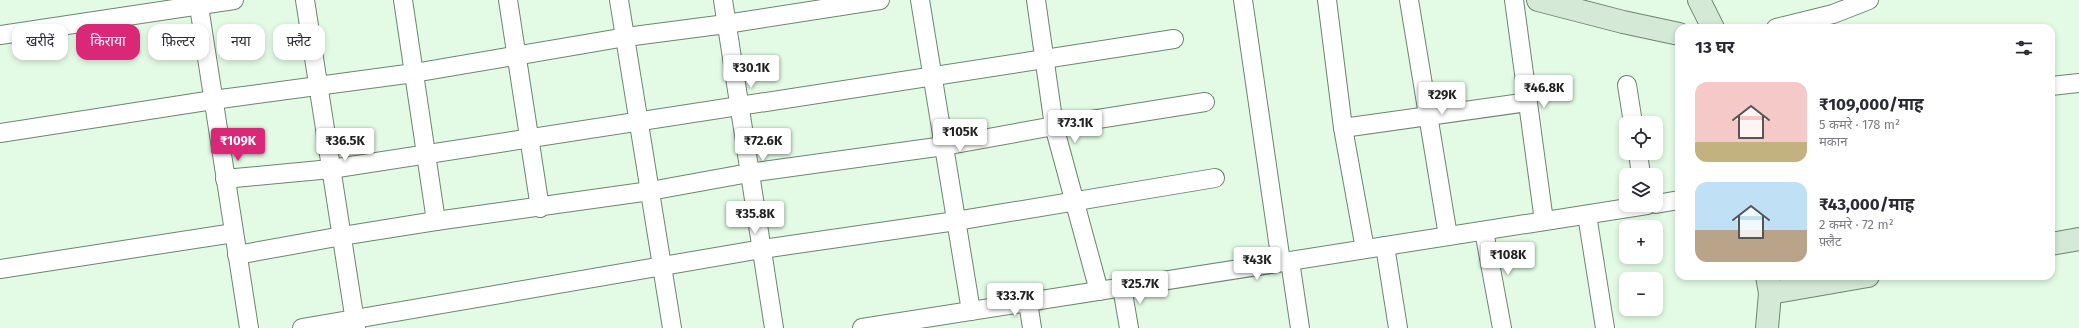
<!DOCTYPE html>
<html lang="hi">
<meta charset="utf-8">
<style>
:root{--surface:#fff;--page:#f7f7f7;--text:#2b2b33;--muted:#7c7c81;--accent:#db2777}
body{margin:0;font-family:"Fira Sans","Noto Sans Devanagari",sans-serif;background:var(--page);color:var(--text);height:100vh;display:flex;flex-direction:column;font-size:15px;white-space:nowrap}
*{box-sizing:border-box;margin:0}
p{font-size:13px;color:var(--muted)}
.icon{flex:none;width:22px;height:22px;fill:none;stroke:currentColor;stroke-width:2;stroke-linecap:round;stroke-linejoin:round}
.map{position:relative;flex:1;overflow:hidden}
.drawer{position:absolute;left:1675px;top:24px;width:380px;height:256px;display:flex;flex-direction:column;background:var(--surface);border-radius:12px;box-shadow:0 2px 6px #0003}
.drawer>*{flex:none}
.top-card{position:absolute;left:12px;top:24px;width:380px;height:36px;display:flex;gap:8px}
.fabs{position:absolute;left:1619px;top:116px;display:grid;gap:8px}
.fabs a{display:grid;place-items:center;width:44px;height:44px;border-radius:8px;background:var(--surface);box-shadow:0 2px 6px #0003;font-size:20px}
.price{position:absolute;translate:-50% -34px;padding:0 9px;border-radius:4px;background:#fff;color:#222;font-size:13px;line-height:26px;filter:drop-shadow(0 1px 2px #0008)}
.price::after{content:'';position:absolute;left:50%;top:24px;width:12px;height:9px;margin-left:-6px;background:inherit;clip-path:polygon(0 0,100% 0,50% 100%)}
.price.active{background:var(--accent);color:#fff}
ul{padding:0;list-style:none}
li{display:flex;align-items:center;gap:12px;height:100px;padding:0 20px}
li span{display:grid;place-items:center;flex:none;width:112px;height:80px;border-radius:12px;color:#555}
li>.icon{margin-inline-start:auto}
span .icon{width:48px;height:48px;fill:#fffc;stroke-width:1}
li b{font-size:17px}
h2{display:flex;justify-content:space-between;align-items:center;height:48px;padding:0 20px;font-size:17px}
.pill{padding:0 14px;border-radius:12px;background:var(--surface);box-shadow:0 2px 6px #0003;font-size:14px;line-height:36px}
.pill.active{background:var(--accent);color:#fff}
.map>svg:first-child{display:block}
</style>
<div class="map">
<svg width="2079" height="328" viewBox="0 0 2079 328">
<rect width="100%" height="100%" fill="#e3fbe5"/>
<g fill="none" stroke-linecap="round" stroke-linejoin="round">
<defs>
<g id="street">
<path d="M198 0 249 328"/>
<path d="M305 0 356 328"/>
<path d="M508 0 540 208"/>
<path d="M619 0 672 328"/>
<path d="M723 0 774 328"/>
<path d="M920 0 971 311"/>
<path d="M1036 0 1054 126 1099 291"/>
<path d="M1243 0 1281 262"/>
<path d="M1327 0 1343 128 1528 102"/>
<path d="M1409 0 1448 236"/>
<path d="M1514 0 1544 221"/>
<path d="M1776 28 1833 14 1869 0"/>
<path d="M0 35 234 0"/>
<path d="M1627 85 1633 123"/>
<path d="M2051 86 2079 83"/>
<path d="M1343 128 1365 249"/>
<path d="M0 133 213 100 414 73 626 37 726 24 880 0"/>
<path d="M1638 153 1641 175"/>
<path d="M225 179 331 169 1174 39"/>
<path d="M1656 204 1679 200"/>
<path d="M1587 215 1605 328"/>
<path d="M436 221 650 191 749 173 944 146 1054 126 1205 102"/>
<path d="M1484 231 1502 328"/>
<path d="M1385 246 1398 328"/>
<path d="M237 255 342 236 436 221 403 0"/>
<path d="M1290 261 1300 328"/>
<path d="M0 269 234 233"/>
<path d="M1122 287 1129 328"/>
<path d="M1028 302 1032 328"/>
<path d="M302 328 762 249 956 221 1215 178"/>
<path d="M862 328 1647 205"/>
</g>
<g id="secondary">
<path d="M1538 0 1623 22 1679 34"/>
<path d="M1699 0 1713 28"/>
<path d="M2051 244 2079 239"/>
<path d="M1770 293 1868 276"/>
<path d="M1767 328 1770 293 1767 276"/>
</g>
</defs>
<!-- street casing -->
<use href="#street" stroke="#6e8470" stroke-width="20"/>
<!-- secondary casing -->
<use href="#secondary" stroke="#6e8470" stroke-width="24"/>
<!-- street -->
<use href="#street" stroke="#fff" stroke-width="18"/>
<!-- secondary -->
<use href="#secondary" stroke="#d4e9d6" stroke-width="22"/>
</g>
</svg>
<div class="fabs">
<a><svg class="icon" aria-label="locate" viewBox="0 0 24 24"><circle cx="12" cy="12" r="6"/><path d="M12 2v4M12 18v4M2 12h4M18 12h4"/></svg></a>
<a><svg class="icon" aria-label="layers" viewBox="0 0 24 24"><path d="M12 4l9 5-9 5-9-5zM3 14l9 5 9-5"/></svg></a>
<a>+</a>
<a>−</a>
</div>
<b class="price" style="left:751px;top:89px">₹30.1K</b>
<b class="price" style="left:1544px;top:109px">₹46.8K</b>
<b class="price" style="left:1442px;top:116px">₹29K</b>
<b class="price" style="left:1075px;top:144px">₹73.1K</b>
<b class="price" style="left:960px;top:153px">₹105K</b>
<b class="price active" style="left:238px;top:162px">₹109K</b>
<b class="price" style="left:345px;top:162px">₹36.5K</b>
<b class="price" style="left:763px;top:162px">₹72.6K</b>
<b class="price" style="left:755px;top:235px">₹35.8K</b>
<b class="price" style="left:1508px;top:276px">₹108K</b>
<b class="price" style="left:1257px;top:281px">₹43K</b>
<b class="price" style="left:1140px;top:305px">₹25.7K</b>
<b class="price" style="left:1015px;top:317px">₹33.7K</b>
<div class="top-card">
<a class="pill">खरीदें</a>
<a class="pill active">किराया</a>
<a class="pill">फ़िल्टर</a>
<a class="pill">नया</a>
<a class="pill">फ़्लैट</a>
</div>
<section class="drawer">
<h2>13 घर<svg class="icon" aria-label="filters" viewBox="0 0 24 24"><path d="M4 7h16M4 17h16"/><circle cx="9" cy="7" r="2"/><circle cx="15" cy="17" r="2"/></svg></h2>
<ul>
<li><span style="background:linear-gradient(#f6c9c9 75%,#c2b280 0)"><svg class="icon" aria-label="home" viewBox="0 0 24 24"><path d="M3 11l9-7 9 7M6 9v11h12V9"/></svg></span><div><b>₹109,000/माह</b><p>5 कमरे · 178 m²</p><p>मकान</p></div></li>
<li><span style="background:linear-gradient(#bfe0f5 60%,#b9a48a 0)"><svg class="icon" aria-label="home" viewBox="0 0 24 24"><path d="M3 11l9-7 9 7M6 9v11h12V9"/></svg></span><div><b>₹43,000/माह</b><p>2 कमरे · 72 m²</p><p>फ़्लैट</p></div></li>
</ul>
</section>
</div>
